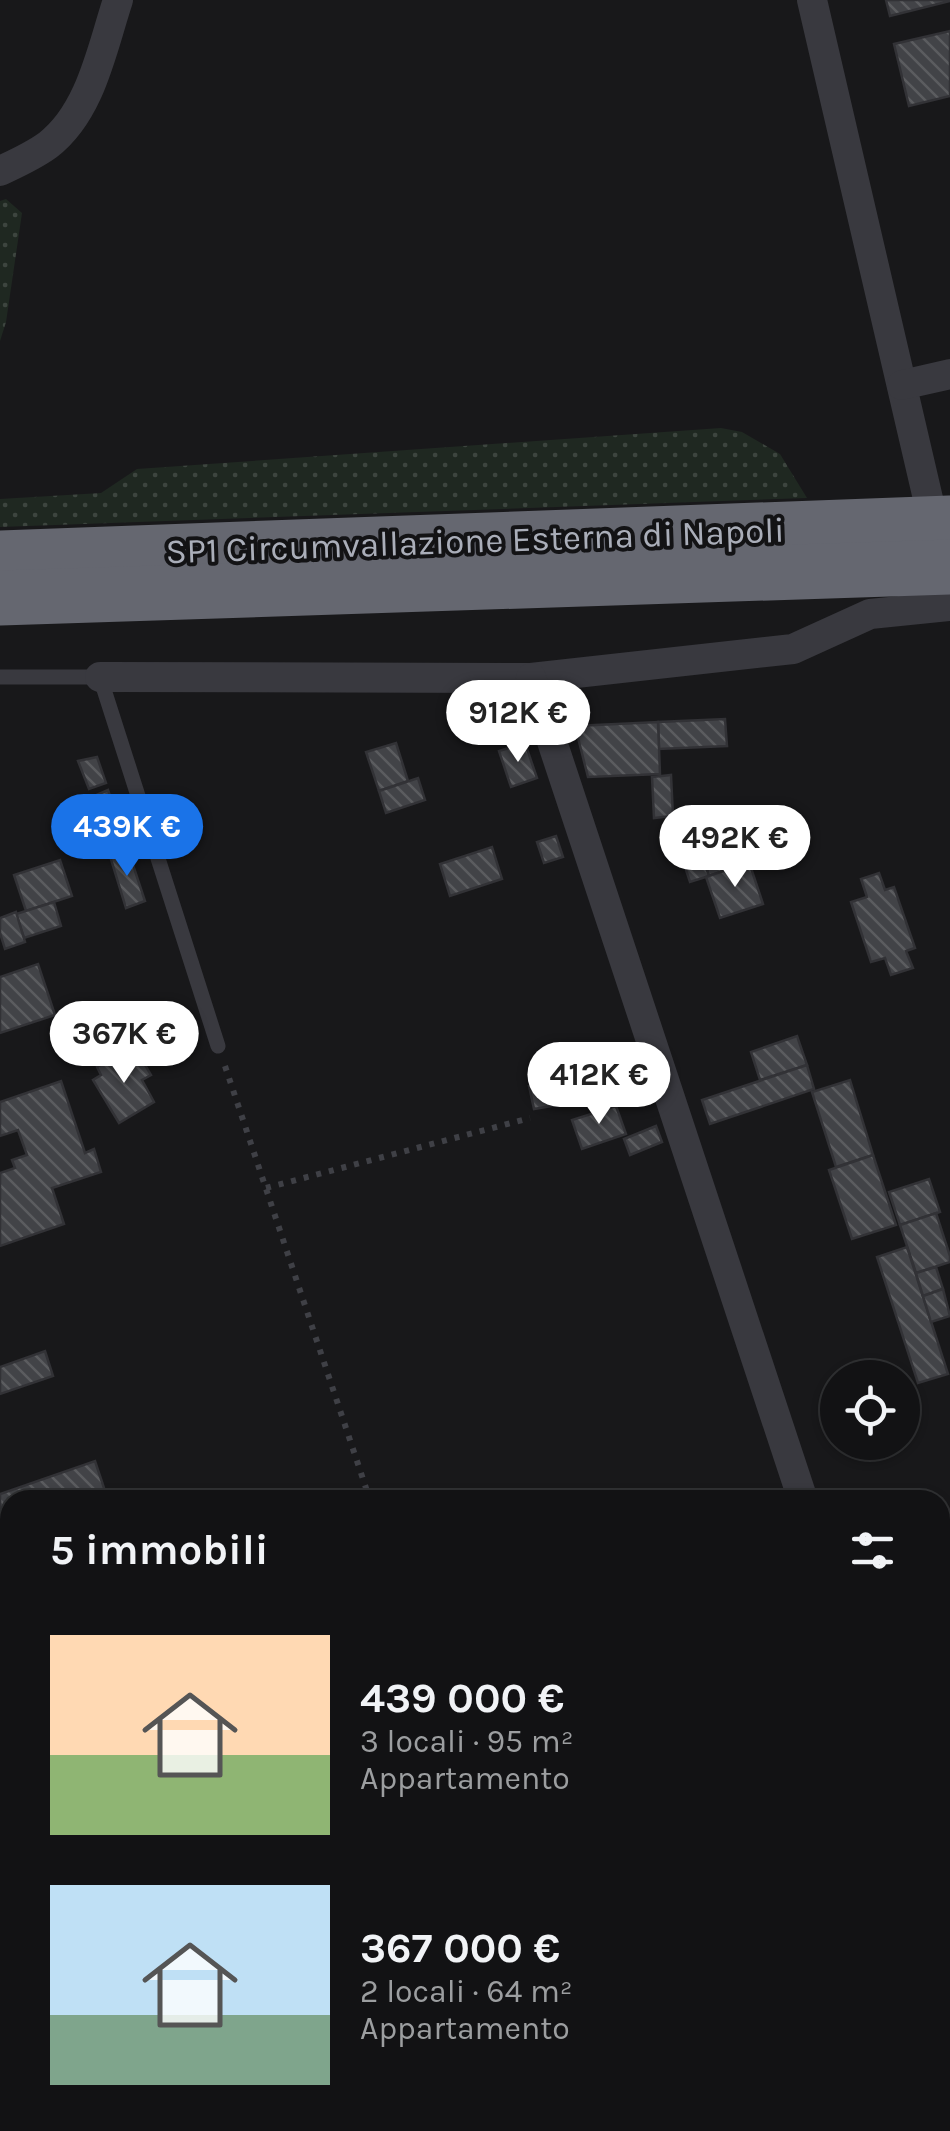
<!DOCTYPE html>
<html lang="it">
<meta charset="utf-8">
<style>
:root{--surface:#121214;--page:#1b1b1d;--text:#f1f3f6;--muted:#9c9ea0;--line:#313234;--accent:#1a73e8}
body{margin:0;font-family:Karla,sans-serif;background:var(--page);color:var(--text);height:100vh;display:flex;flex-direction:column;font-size:38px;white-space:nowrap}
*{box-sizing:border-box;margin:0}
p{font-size:32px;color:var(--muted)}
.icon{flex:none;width:55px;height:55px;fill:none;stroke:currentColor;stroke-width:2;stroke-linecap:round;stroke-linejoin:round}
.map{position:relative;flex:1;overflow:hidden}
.details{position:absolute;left:0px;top:1490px;width:950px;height:642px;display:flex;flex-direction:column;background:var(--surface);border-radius:30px 30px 0 0;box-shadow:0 2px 8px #0004,0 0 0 2px var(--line)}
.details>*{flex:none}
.tools{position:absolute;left:820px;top:1360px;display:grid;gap:20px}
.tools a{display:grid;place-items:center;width:100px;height:100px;border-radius:50%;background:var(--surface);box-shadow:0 2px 8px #0004,0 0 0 2px var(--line);font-size:50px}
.price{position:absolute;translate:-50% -85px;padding:0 22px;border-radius:35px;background:#fff;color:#222;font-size:32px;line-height:65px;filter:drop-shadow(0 2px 5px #0008)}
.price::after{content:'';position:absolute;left:50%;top:60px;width:30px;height:22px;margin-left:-15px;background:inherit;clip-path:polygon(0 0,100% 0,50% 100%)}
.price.on{background:var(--accent);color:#fff}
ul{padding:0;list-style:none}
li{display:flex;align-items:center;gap:30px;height:250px;padding:0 50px}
li span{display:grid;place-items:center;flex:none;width:280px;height:200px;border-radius:0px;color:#555}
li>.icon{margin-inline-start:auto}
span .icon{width:120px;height:120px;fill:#fffc;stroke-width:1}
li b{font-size:42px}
h2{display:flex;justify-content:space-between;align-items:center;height:120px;padding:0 50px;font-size:42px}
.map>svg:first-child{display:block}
</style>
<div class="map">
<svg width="950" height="2131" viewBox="0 0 950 2131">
<defs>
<pattern id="grass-dots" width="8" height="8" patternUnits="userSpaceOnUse" patternTransform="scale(2.5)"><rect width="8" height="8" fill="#1f2821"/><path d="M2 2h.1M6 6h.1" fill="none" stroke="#3d453f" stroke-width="1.8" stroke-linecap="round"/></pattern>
<pattern id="building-back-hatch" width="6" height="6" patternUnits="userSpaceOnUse" patternTransform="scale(2.5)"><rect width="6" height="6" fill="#424347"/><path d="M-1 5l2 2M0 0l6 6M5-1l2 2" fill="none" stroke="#5b5c5f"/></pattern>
</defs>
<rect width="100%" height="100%" fill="#18181a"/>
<!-- grass -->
<g fill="url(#grass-dots)">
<path d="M6 199 22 213 6 322 0 341V201Z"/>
<path d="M721 428 742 432 780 454 807 498 0 527V499L101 493 137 469Z"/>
<path d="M950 2022V2131H823L821 2123 940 2122V2024Z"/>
</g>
<!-- building -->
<g fill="url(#building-back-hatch)" stroke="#323236" stroke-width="2.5">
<path d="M886 0H950V1L890 16Z"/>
<path d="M950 31V96L909 106 894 44Z"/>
<path d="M725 719 727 746 659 749 658 722Z"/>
<path d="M658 722 660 774 588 777 575 726Z"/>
<path d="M396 743 408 781 379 791 366 752Z"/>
<path d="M525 743 537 778 511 787 499 751Z"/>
<path d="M97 757 106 783 89 789 78 761Z"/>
<path d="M671 775 673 816 654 818 652 777Z"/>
<path d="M418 778 425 800 386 813 379 791Z"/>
<path d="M108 790 126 842 111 849 92 797Z"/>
<path d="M731 809 749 862 709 876 691 822Z"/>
<path d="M691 822 709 876 690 882 672 828Z"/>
<path d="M556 836 563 857 544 863 537 842Z"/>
<path d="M492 847 502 879 450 896 440 864Z"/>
<path d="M128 850 145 901 126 908 110 856Z"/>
<path d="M60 860 72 896 26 911 14 875Z"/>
<path d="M749 862 763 904 720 918 706 877Z"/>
<path d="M879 873 885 890 894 887 915 948 906 951 913 968 891 975 885 958 871 962 851 902 867 897 861 879Z"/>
<path d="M54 902 61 926 24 938 16 914Z"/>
<path d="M16 912 25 942 5 949 0 933V918Z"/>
<path d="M38 964 55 1015 0 1033V977Z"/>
<path d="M797 1036 807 1065 760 1080 751 1052Z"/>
<path d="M122 1052 129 1066 141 1058 151 1075 142 1080 154 1102 119 1123 93 1080 101 1075 97 1067Z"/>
<path d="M807 1065 814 1089 710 1124 702 1100Z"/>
<path d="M850 1080 873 1155 836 1167 812 1092Z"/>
<path d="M61 1081 85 1153 94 1149 101 1172 52 1188 64 1224 0 1246V1173L15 1168 12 1160 27 1155 18 1130 0 1136V1102Z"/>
<path d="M548 1083 552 1106 534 1109 529 1086Z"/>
<path d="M616 1106 626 1134 582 1149 572 1120Z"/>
<path d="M656 1126 662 1142 630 1155 624 1139Z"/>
<path d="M873 1155 896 1225 852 1239 829 1170Z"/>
<path d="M929 1179 940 1212 900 1225 889 1192Z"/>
<path d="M936 1213 950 1256V1262L916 1273 900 1225Z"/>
<path d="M907 1247 948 1374 918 1383 877 1257Z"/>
<path d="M936 1267 943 1289 923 1296 916 1273Z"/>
<path d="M943 1289 950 1316 931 1322 923 1296Z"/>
<path d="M45 1351 53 1376 0 1394V1367Z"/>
<path d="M95 1461 108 1500H10V1550L7 1551 0 1531V1494Z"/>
<path d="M950 1891V1945L940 1947V1893Z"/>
<path d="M950 1945V2016L940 2019V1947Z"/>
<path d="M719 2122H790L792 2131H720Z"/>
</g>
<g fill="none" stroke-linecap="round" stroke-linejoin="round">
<!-- path -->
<g stroke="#3f4046" stroke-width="6" stroke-dasharray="5 8" stroke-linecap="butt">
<path d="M225 1066 370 1500"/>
<path d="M266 1188 530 1118"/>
</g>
<!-- lane -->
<path stroke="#39393f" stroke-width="15" d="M0 677H100L218 1046"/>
<!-- street -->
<g stroke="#39393f" stroke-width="30">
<path d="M812 0 936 533"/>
<path d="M0 171C17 163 33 156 48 145 91 112 102 48 118 0"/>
<path d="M902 385 950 374"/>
<path d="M100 677 531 678 793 649 870 614 950 606"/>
<path d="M531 678 803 1500"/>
<path d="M513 2122 515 2131"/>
</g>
<!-- secondary -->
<g stroke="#47484f" stroke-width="42">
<path d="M940 1679 950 1674"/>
<path d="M0 1948 10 1945"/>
</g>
<!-- highway -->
<g stroke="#656770" stroke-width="55">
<path d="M0 558 950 523"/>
<path d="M0 598 950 567"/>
</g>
</g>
<g text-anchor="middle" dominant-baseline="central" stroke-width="8" stroke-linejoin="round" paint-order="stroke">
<!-- street labels -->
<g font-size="35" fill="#aaaeb9" stroke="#131315">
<text transform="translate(475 541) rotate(-2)">SP1 Circumvallazione Esterna di Napoli</text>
</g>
</g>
</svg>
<div class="tools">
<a><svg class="icon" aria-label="locate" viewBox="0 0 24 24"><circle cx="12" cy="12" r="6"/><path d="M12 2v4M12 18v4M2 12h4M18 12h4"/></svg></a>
</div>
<b class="price" style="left:518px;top:765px">912K €</b>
<b class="price on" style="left:127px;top:879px">439K €</b>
<b class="price" style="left:735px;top:890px">492K €</b>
<b class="price" style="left:124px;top:1086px">367K €</b>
<b class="price" style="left:599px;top:1127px">412K €</b>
<section class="details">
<h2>5 immobili<svg class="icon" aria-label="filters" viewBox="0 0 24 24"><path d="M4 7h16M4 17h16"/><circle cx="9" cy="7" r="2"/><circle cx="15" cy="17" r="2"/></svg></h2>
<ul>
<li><span style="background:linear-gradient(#ffd9b3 60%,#8fb573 0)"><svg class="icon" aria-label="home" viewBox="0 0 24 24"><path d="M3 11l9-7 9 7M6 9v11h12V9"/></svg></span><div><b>439 000 €</b><p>3 locali · 95 m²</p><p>Appartamento</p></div></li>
<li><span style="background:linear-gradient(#bfe0f5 65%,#7fa58c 0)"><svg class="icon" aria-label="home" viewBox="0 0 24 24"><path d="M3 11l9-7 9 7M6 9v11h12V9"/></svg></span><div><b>367 000 €</b><p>2 locali · 64 m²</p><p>Appartamento</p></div></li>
</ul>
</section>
</div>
